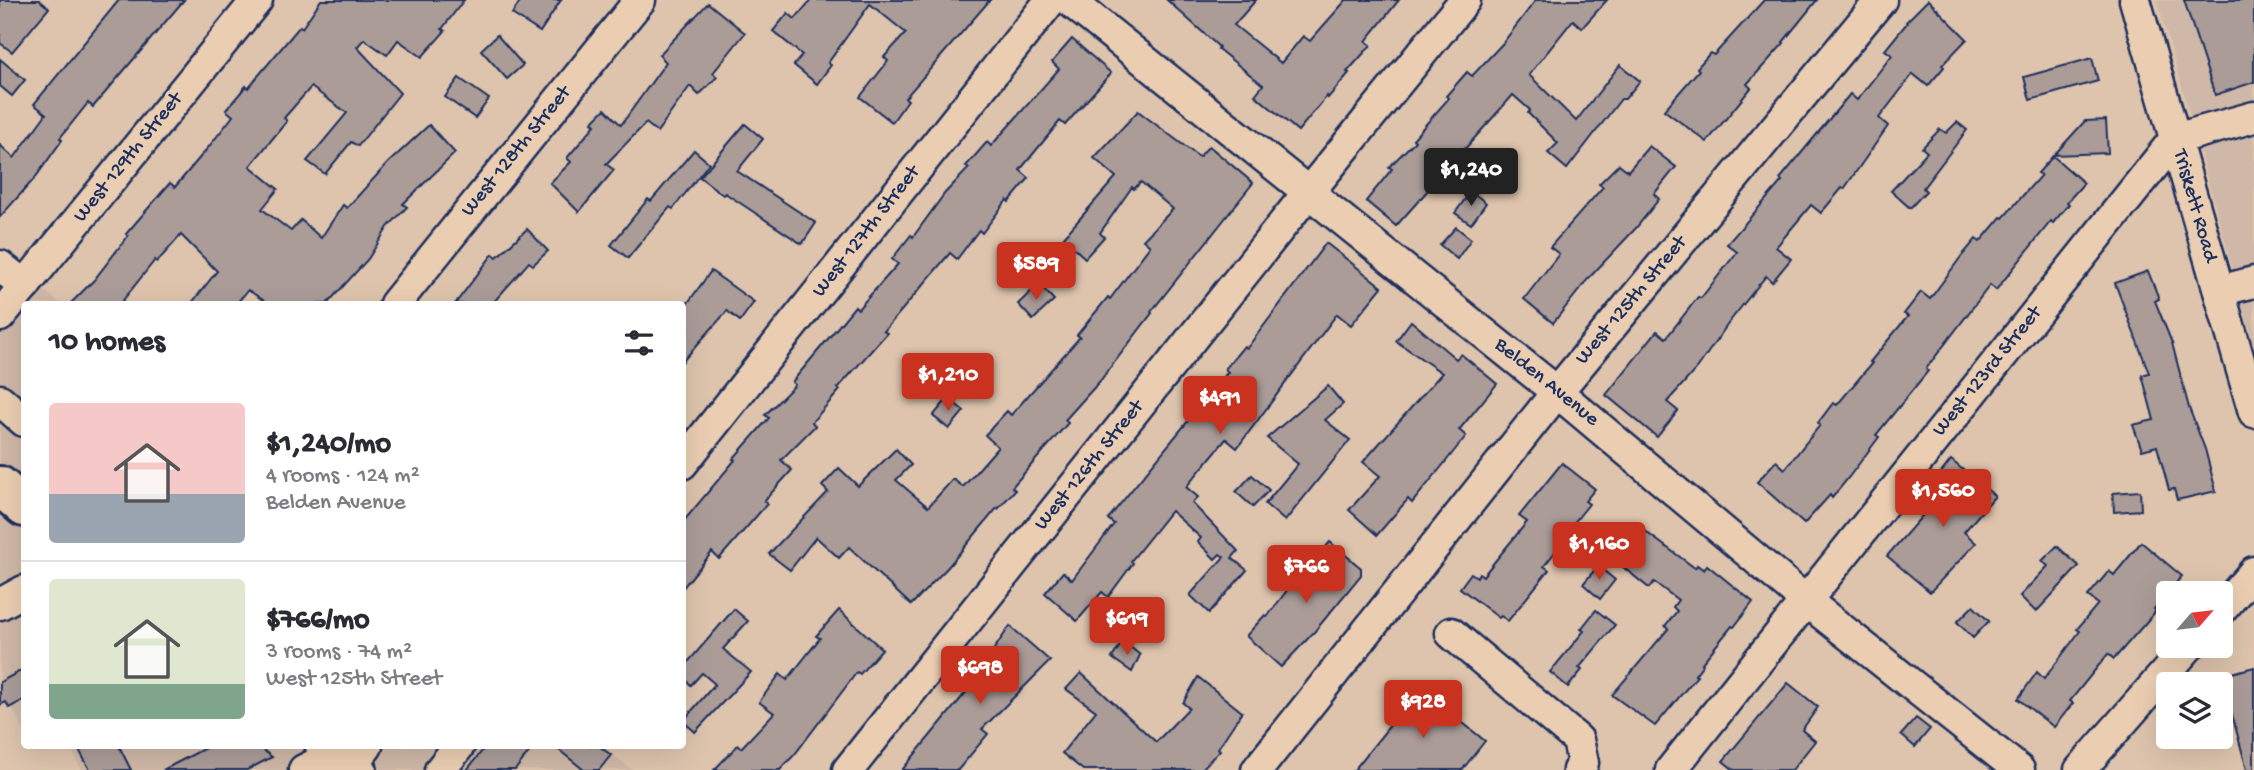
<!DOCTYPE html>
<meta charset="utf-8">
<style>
:root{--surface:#fff;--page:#f7f7f7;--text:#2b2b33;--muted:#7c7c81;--line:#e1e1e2;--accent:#c8321e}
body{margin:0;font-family:"Gochi Hand",sans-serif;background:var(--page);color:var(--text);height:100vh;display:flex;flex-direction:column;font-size:26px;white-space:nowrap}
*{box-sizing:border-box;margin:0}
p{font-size:23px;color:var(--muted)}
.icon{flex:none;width:38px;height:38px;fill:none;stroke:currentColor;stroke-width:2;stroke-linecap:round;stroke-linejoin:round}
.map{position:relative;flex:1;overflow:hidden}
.details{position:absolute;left:21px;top:301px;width:665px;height:448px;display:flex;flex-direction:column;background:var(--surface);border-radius:7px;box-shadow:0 7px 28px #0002}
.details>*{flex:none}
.needle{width:46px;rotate:62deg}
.tools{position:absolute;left:2156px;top:581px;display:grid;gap:14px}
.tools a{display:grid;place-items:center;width:77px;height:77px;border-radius:7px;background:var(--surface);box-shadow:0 7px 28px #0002;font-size:35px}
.price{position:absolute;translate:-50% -60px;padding:0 16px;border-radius:7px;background:var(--accent);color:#fff;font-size:23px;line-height:46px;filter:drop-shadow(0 2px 4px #0008)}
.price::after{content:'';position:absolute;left:50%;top:42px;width:21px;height:16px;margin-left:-10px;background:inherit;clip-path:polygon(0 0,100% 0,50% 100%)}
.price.on{background:#222;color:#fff}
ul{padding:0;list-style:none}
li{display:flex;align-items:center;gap:21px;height:175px;padding:0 28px}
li+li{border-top:2px solid var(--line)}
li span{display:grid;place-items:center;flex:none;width:196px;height:140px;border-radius:7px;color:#555}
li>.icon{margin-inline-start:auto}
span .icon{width:84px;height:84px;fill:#fffc;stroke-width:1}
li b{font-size:30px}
h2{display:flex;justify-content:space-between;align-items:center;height:84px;padding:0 28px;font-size:30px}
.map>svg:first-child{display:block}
</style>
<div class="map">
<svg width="2254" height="770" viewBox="0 0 2254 770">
<rect width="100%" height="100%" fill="#dec4ad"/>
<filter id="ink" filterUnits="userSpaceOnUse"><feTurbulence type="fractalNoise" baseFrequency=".0143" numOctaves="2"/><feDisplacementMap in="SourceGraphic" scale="14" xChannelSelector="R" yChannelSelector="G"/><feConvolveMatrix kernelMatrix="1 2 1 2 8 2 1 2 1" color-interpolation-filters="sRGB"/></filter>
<g filter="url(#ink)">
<!-- built -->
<g fill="#cfb8a7">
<path d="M2157 0H2254V345L2180 80Z"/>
<path d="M0 255 61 304H24V731L0 685Z"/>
<path d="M69 746H602L632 770H82Z"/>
</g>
<!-- building -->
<g fill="#ab9c98" stroke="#1b2f5e" stroke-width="2">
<path d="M0 0H39L49 8 12 52 0 43Z"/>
<path d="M119 0H184L93 107 88 103 60 138 62 140 35 178 0 217V145L14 158 46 114 34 104Z"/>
<path d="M321 0H464L442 29 445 31 422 57 398 40 387 55 364 39 357 47 400 93 358 146 351 142 325 174 307 161 347 113 311 87 284 118 287 121 250 166 278 189 262 209 291 231 301 220 321 238 343 205 347 208 388 163 429 125 455 153 403 204 407 207 388 227 368 259 327 304H269L248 290 236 304H191L217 271 181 235 157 262 155 260 120 304H70L94 280 128 236 126 234 170 183 175 187 207 149 233 116 226 110 246 86 248 88 300 26 302 28Z"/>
<path d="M521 0H561L540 32 512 14Z"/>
<path d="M811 0H990L905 98 908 100 892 122 860 97 888 61 884 57 906 33 870 4 828 63 831 65 817 84 794 65 802 55 773 31 788 13 795 19Z"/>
<path d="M1167 0H1256L1234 25 1281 63 1303 36 1310 41 1346 0H1399L1366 41 1371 45 1347 72 1349 73 1328 98 1327 96 1298 131 1255 95 1263 85 1218 49 1219 47Z"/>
<path d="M1536 0H1607L1582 28 1573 20 1529 75 1576 121 1620 65 1640 81 1625 99H1621L1567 169 1548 153 1558 143 1528 113 1530 110 1513 95 1396 226 1366 201 1392 169 1389 167 1415 141 1413 139 1449 98 1446 96 1467 72 1472 76 1502 44Z"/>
<path d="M1764 0H1817L1783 42 1784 43 1747 84 1751 88 1707 142 1664 110 1699 70 1697 68 1710 53 1714 55Z"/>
<path d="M1928 0 1967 39 1942 65 1944 67 1928 86 1913 74 1879 118 1888 126 1844 189 1842 188 1821 213 1811 205 1776 247 1791 259 1772 282 1766 276 1730 321 1698 367 1667 402 1678 411 1657 437 1606 395 1657 331 1666 338 1698 297 1701 298 1737 252 1727 244 1782 181 1780 179 1850 94 1857 100 1892 55 1885 50 1907 23 1906 22Z"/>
<path d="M2184 0H2254V82L2215 95Z"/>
<path d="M708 3 745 33 713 73 717 77 699 95 690 86 657 132 646 123 606 164 614 170 579 212 550 183 571 162 567 158 595 125 592 122 605 109 621 125 666 62 659 55Z"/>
<path d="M497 35 523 65 507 79 481 50Z"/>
<path d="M1072 39 1111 73 1065 125 1060 121 1020 170 1029 178 1009 202 1007 200 982 233 979 230 957 259 950 253 884 331 887 333 838 388 840 390 812 422 815 426 781 460 792 470 764 501 767 504 719 559 712 552 682 589V523L735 460 733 459 769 418 765 415 795 385 792 382 837 328 855 306 858 309 898 264 892 259 911 235 913 237 945 193 969 168 966 166 987 142 991 146 1059 69 1052 62Z"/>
<path d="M2092 58 2098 81 2030 100 2024 77Z"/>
<path d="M0 59 25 80 12 96 0 86Z"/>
<path d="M459 78 489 99 475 118 445 97Z"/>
<path d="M1138 111 1199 157 1209 146 1253 183 1151 312 1152 313 1100 381 1065 420 1068 423 1012 487 1015 490 998 509 997 508 948 567 911 605 849 547 839 558 816 537 790 570 769 554 828 492 822 486 839 468 858 486 896 449 911 465 896 480 928 507 953 479 963 487 998 447 985 435 1007 411 1011 415 1080 337 1077 335 1108 297 1110 299 1150 246 1143 240 1173 209 1141 182 1134 189 1132 187 1100 233 1104 237 1085 258 1063 238 1116 177 1094 158Z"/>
<path d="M2106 120 2108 153 2054 155 2085 121Z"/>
<path d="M1957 122 1967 130 1923 188 1926 191 1910 208 1891 191 1927 152 1922 148 1940 129 1946 133Z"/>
<path d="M745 124 763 139 737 171 816 223 802 244 725 193 723 195 700 177Z"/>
<path d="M1649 146 1676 167 1654 194 1659 199 1636 228 1588 279 1553 323 1524 299 1559 254 1550 247 1603 187 1599 184 1619 164 1628 171Z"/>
<path d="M694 150 709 163 673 209 670 207 628 258 611 245 648 199 651 201Z"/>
<path d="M2053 156 2084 183 2067 202 2069 204 2053 223 2051 221 1996 290 1990 285 1926 369 1928 371 1876 435 1879 437 1849 477 1832 498 1830 495 1804 524 1757 482 1776 461 1785 469 1820 425 1818 423 1833 403 1837 405 1872 363 1870 362 1908 316 1904 314 1921 292 1930 299 1960 258 1976 239 1980 242 2001 217 2003 218 2041 175 2038 173Z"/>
<path d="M1471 191 1486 203 1471 224 1455 213Z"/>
<path d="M1456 227 1471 239 1457 259 1440 245Z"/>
<path d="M527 229 548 251 533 265 529 262 492 304H455L493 254 497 257Z"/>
<path d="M1326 243 1382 287 1351 325 1337 314 1237 448 1226 439 1186 487 1198 497 1192 503 1238 551 1232 558 1247 570 1209 613 1190 595 1224 557 1220 554 1215 559 1198 542 1201 538 1171 511 1131 561 1133 563 1108 597 1102 592 1077 621 1045 593 1063 572 1072 580 1114 524 1108 519 1228 372 1225 369 1244 346 1247 348Z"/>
<path d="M711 271 754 302 740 321 727 311 682 362V311Z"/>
<path d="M2148 271 2159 299 2155 301 2172 343 2189 408 2205 449 2216 491 2177 500 2174 489 2169 490 2157 446 2142 450 2133 425 2154 420 2142 375 2149 373 2115 283Z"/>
<path d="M1039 284 1054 300 1033 320 1018 304Z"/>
<path d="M1411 321 1456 359 1461 354 1497 384 1459 430 1466 436 1439 470 1412 503 1408 499 1377 535 1349 510 1380 476 1363 462 1442 373 1396 341Z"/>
<path d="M1328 386 1343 404 1325 420 1350 440 1285 521 1265 504 1298 464 1267 438Z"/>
<path d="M948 398 964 411 949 429 933 416Z"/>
<path d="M1951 460 1995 496 1964 532 1976 543 1930 592 1887 556 1944 491 1934 482Z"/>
<path d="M1562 463 1595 489 1585 501 1589 504 1573 524 1576 526 1544 566 1549 570 1508 621 1501 616 1499 618 1460 588 1471 573 1477 577 1479 573 1483 576 1527 522 1519 516Z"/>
<path d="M1252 475 1269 490 1253 507 1236 492Z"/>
<path d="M2140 491 2141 510 2114 512 2113 493Z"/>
<path d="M1639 527 1695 568 1697 565 1704 570 1707 565 1753 602 1734 627 1732 626 1702 663 1703 664 1695 675 1697 676 1655 726 1612 695 1668 629 1665 626 1677 611 1673 607 1678 600 1654 582 1649 588 1613 559Z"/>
<path d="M1330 542 1361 568V575L1315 631 1281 667 1246 636 1265 615 1267 617 1297 577 1299 579Z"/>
<path d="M2141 542 2182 576 2154 609 2156 611 2114 659 2108 654 2070 701 2073 703 2054 727 2018 699 2037 672 2044 679 2080 631 2077 629 2098 604 2088 596 2109 571 2114 575Z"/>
<path d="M2057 546 2079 566 2036 612 2020 596 2048 566 2042 561Z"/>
<path d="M1598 566 1615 580 1600 599 1583 584Z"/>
<path d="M1973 606 1989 621 1973 638 1957 622Z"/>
<path d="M734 609 748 621 723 649 751 672 695 732 683 721 715 684 702 673 691 685 682 677V669Z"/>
<path d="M839 610 882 649 860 674 857 672 795 754 780 770H714L738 745 741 748 774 713 759 702 780 674 787 680 820 638 816 636Z"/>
<path d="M1596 610 1615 625 1579 668 1582 670 1568 687 1550 672 1584 631 1581 629Z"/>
<path d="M1010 626 1050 661 982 729 988 734 958 770H902L972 685 1000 658 992 652Z"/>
<path d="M1123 641 1140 655 1132 672 1112 658Z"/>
<path d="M2254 667V770H2247L2224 685 2228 684 2225 675Z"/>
<path d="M24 669V700L9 708 6 702 0 705V682Z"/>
<path d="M1081 673 1156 742 1189 708 1183 703 1198 677 1242 712 1218 748 1220 750 1201 770H1083L1062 753 1096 711 1066 689Z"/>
<path d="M1788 683 1818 707 1802 730 1815 741 1792 770H1734L1723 761Z"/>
<path d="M1420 688 1485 741 1462 770H1354Z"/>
<path d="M1916 718 1930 729 1915 747 1901 735Z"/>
<path d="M77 746H119L131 770H90Z"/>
<path d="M209 746H258L272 757 247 770H163Z"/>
<path d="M486 746H534L515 770H467Z"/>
<path d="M554 746H599L611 755 599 770H584Z"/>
</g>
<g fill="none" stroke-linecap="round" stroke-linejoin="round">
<defs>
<g id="minor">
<path d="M1069 0 1557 392 1805 600 2019 770"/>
<path d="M2135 0 2254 412"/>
<path d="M0 266 25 286"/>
<path d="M2219 291 2254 282"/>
<path d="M395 304 640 0"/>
<path d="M0 316 257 0"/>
<path d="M0 400 24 421"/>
<path d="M682 464 1051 0"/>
<path d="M0 604 24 591"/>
<path d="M2221 610 2254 572"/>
<path d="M1451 633 1578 740 1583 763 1578 770"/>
<path d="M352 766 367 746"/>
<path d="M304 770 336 754"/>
<path d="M440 770 459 746"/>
<path d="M848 770 1295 209 1465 0"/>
<path d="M1257 770 1557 392 1881 0"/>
<path d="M1671 770 2175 139 2254 117"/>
<path d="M2080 770 2189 646"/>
</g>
<g id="major">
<path d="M0 486 24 507"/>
<path d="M325 746 357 770"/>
</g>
</defs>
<!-- minor casing -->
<use href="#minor" stroke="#1b2f5e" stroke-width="35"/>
<!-- major casing -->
<use href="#major" stroke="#1b2f5e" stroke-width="44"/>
<!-- minor -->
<use href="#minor" stroke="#ebceb2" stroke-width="30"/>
<!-- major -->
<use href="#major" stroke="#ebceb2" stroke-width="38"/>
</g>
</g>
<g text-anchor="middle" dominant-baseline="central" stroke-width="6" stroke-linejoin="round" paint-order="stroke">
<!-- street labels -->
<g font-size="21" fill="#1b2f5e" stroke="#ebceb2">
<text transform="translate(517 152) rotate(-51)">West 128th Street</text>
<text transform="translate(129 158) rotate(-51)">West 129th Street</text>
<text transform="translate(2194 206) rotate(74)">Triskett Road</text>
<text transform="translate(867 232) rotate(-52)">West 127th Street</text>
<text transform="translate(1632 301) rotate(-50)">West 125th Street</text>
<text transform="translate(1988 372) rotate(-51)">West 123rd Street</text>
<text transform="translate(1546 383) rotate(39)">Belden Avenue</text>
<text transform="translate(1090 466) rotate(-51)">West 126th Street</text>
</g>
</g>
</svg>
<div class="tools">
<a><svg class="needle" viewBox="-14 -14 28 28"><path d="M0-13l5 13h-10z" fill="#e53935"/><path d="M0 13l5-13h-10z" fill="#7c7c81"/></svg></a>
<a><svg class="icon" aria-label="layers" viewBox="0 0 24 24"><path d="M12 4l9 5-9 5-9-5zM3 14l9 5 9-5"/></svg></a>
</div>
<b class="price on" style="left:1471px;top:208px">$1,240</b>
<b class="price" style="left:1036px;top:302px">$589</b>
<b class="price" style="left:948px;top:413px">$1,210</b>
<b class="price" style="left:1220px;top:436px">$491</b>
<b class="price" style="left:1943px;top:529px">$1,560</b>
<b class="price" style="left:1599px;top:582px">$1,160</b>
<b class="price" style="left:1306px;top:605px">$766</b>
<b class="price" style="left:1127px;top:657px">$619</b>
<b class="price" style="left:980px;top:706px">$698</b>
<b class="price" style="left:1423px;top:740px">$928</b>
<section class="details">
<h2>10 homes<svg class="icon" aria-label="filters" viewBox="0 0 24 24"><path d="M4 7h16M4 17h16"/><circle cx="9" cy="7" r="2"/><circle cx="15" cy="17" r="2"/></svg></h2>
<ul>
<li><span style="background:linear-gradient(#f6c9c9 65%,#9aa5b1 0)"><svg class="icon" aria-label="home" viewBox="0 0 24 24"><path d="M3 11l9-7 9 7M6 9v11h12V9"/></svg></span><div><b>$1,240/mo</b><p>4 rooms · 124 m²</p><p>Belden Avenue</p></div></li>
<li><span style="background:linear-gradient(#dfe7d0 75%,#7fa58c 0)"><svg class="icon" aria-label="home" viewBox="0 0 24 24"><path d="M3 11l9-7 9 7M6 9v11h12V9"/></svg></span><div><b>$766/mo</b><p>3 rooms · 74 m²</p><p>West 125th Street</p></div></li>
</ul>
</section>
</div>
